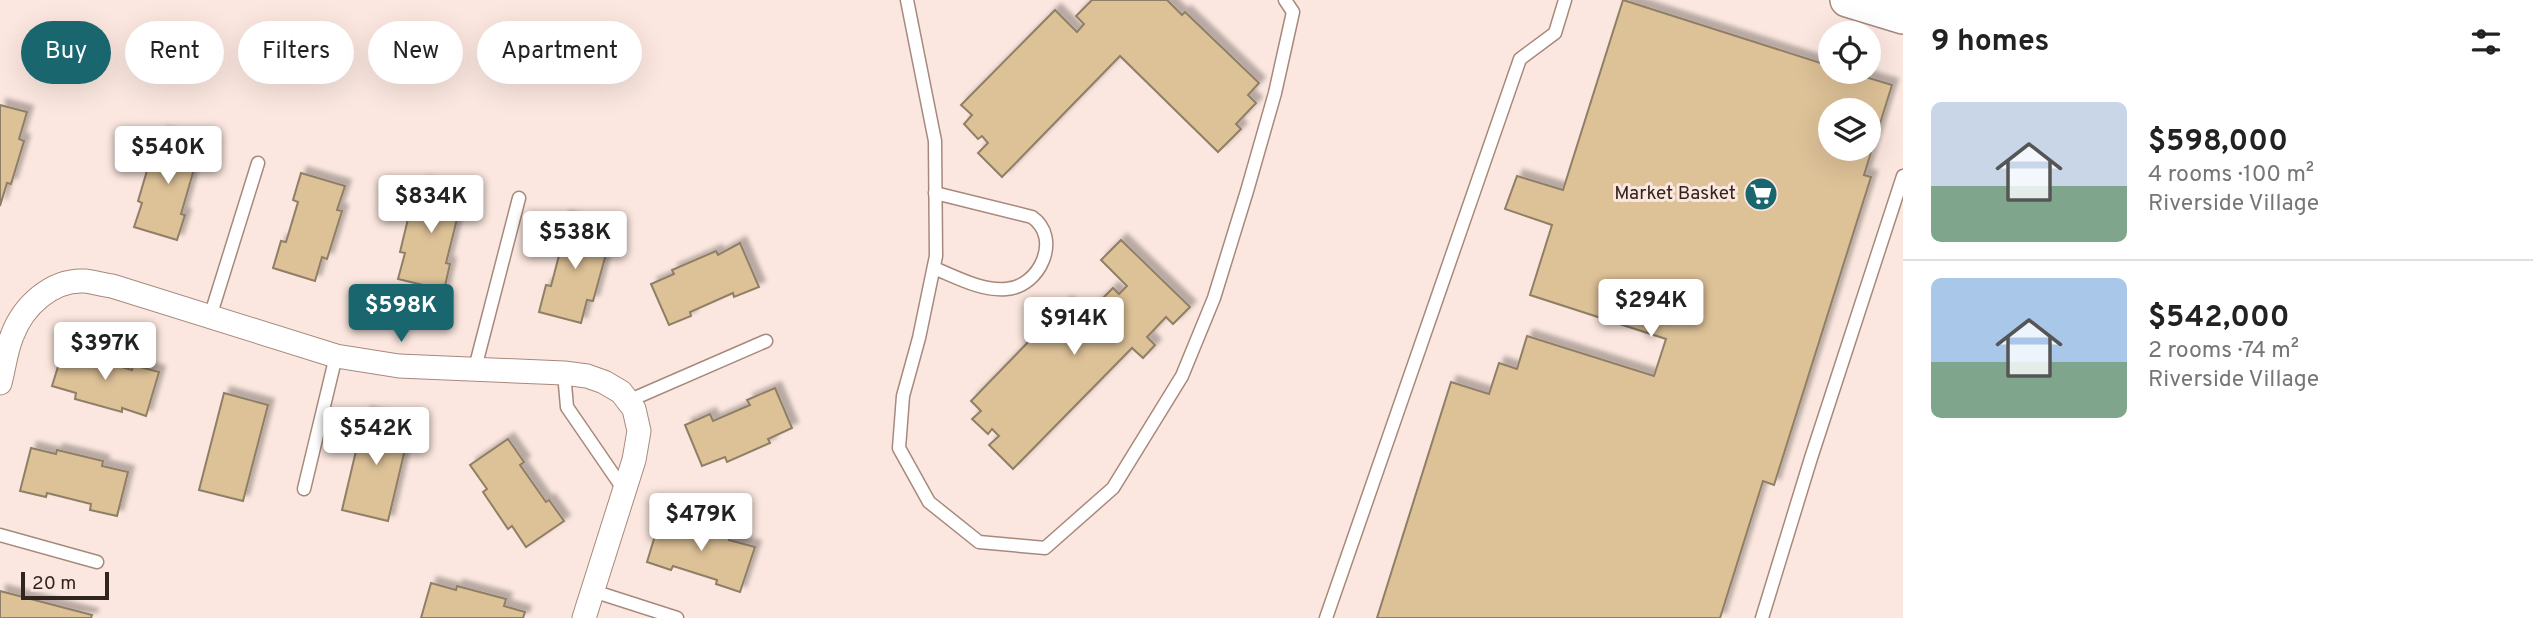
<!DOCTYPE html>
<meta charset="utf-8">
<style>
:root{--surface:#fff;--page:#f2f2f2;--text:#222;--muted:#767676;--line:#e0e0e0;--accent:#1a666f}
body{margin:0;font-family:Overpass,sans-serif;background:var(--page);color:var(--text);height:100vh;display:flex;flex-direction:column;font-size:26px;white-space:nowrap}
*{box-sizing:border-box;margin:0}
p{font-size:23px;color:var(--muted)}
.icon{flex:none;width:38px;height:38px;fill:none;stroke:currentColor;stroke-width:2;stroke-linecap:round;stroke-linejoin:round}
.map{position:relative;flex:1;overflow:hidden}
.details{display:flex;flex-direction:column;background:var(--surface);width:630px}
.details>*{flex:none}
.hud{position:absolute;left:21px;top:21px;width:665px;height:63px;display:flex;gap:14px}
.tools{position:absolute;left:1818px;top:21px;display:grid;gap:14px}
.tools a{display:grid;place-items:center;width:63px;height:63px;border-radius:50%;background:var(--surface);box-shadow:0 7px 28px #0002;font-size:35px}
.scale{position:absolute;left:21px;bottom:18px;width:88px;box-sizing:border-box;padding-left:7px;border:4px solid #30241f;border-top:0;font-size:19px;line-height:24px;white-space:nowrap;color:#30241f;-webkit-text-stroke:5px #fbe7df;paint-order:stroke}
.price{position:absolute;translate:-50% -60px;padding:0 16px;border-radius:7px;background:#fff;color:#222;font-size:23px;line-height:46px;filter:drop-shadow(0 2px 4px #0008)}
.price::after{content:'';position:absolute;left:50%;top:42px;width:21px;height:16px;margin-left:-10px;background:inherit;clip-path:polygon(0 0,100% 0,50% 100%)}
.price.current{background:var(--accent);color:#fff}
ul{padding:0;list-style:none}
li{display:flex;align-items:center;gap:21px;height:175px;padding:0 28px}
li+li{border-top:2px solid var(--line)}
li span{display:grid;place-items:center;flex:none;width:196px;height:140px;border-radius:10px;color:#555}
li>.icon{margin-inline-start:auto}
span .icon{width:84px;height:84px;fill:#fffc;stroke-width:1}
li b{font-size:30px}
h2{display:flex;justify-content:space-between;align-items:center;height:84px;padding:0 28px;font-size:30px}
.chip{padding:0 24px;border-radius:32px;background:var(--surface);box-shadow:0 7px 28px #0002;font-size:24px;line-height:63px}
.chip.current{background:var(--accent);color:#fff}
main{display:flex;flex:1;min-height:0}
.map>svg:first-child{display:block}
</style>
<main>
<div class="map">
<svg width="1903" height="618" viewBox="0 0 1903 618">
<defs>
<filter id="shadow"><feDropShadow dx="6" dy="-6" stdDeviation="2" flood-color="#0004"/></filter>
</defs>
<rect width="100%" height="100%" fill="#fbe7df"/>
<!-- building -->
<g fill="#ddc197" stroke="#8f7f66" stroke-width="2" fill-rule="evenodd" filter="url(#shadow)">
<path d="M1092 0H1167L1182 15 1185 12 1259 83 1248 95 1256 103 1236 124 1241 129 1218 152 1120 56 1002 177 978 153 988 143 982 136 978 139 964 124 972 115 961 105 1055 10 1077 32 1084 24 1076 16Z"/>
<path d="M1623 0 1830 66V72H1849L1892 85 1864 175 1871 177 1774 485 1763 481 1720 618H1377L1451 382 1489 394 1499 363 1517 369 1527 336 1654 376 1666 339 1530 295 1552 225 1505 209 1517 176 1563 190ZM1830 110H1869V149H1830Z"/>
<path d="M0 105 27 112 19 139 24 141 11 184 7 183 0 206Z"/>
<path d="M162 133 206 146 199 171 194 169 181 214 185 215 177 240 134 227 142 203 138 201 152 154 156 155Z"/>
<path d="M301 173 345 186 337 210 342 211 327 259 322 257 315 281 273 268 281 241 286 242 298 202 293 200Z"/>
<path d="M422 183 467 193 461 220 457 219 446 263 450 264 444 290 398 279 405 253 400 252 414 194 419 196Z"/>
<path d="M564 217 607 229 601 253 606 254 593 301 587 300 581 323 539 312 546 285 551 286 562 244 557 243Z"/>
<path d="M1121 240 1190 307 1173 324 1166 317 1147 337 1155 345 1143 358 1132 348 1013 469 989 445 999 436 992 429 988 434 972 419 981 411 971 401 1066 303 1089 325 1099 314 1093 308 1113 288 1119 294 1127 286 1101 260Z"/>
<path d="M740 243 759 287 734 297 733 293 690 312 691 316 669 325 651 284 674 274 672 270 716 251 718 255Z"/>
<path d="M65 344 92 351 90 358 132 370 133 365 159 372 146 416 122 408V412L75 399 76 393 52 386Z"/>
<path d="M775 388 792 428 768 439 770 443 727 462 725 457 702 466 685 425 710 414 713 421 750 405 747 400Z"/>
<path d="M224 393 268 405 243 501 199 490Z"/>
<path d="M365 413 411 424 388 521 342 510Z"/>
<path d="M508 439 524 462 520 465 546 502 549 500 564 521 526 547 512 526 508 529 483 492 487 489 470 465Z"/>
<path d="M31 448 56 454 57 450 103 461 102 466 128 472 117 516 90 510 91 504 47 493 46 497 20 491Z"/>
<path d="M660 519 683 526 685 521 731 535 729 540 755 547 740 592 716 584 717 580 673 566 671 570 647 562Z"/>
<path d="M431 583 456 590 457 586 506 599 504 606 525 612 523 618H421Z"/>
<path d="M0 591 92 615 91 618H0Z"/>
</g>
<g fill="none" stroke-linecap="round" stroke-linejoin="round">
<defs>
<g id="lane">
<path d="M907 0 935 141 936 256 919 338 903 396 899 448 929 502 979 542 1045 548 1113 488 1182 376 1214 298 1247 191 1275 93 1293 12 1285 0"/>
<path d="M934 268C956 277 981 291 1006 289 1040 287 1062 238 1032 217L935 193"/>
<path d="M210 317 258 163"/>
<path d="M475 368 519 198"/>
<path d="M564 373 567 407 624 490"/>
<path d="M628 401 766 341"/>
<path d="M304 489 336 356"/>
<path d="M0 535 97 562"/>
<path d="M593 591 677 618"/>
<path d="M1326 618 1520 59 1555 33 1565 0"/>
<path d="M1762 618 1811 458 1903 176"/>
</g>
<path id="street" d="M0 383C4 368 6 350 12 336 23 306 52 279 85 281 94 282 103 285 112 286L336 356 399 366 564 373 587 376 604 382 621 392 634 409 639 431 634 460 584 618"/>
<path id="secondary" d="M1847 0 1903 17"/>
</defs>
<!-- lane casing -->
<use href="#lane" stroke="#a7897c" stroke-width="15"/>
<!-- street casing -->
<use href="#street" stroke="#a7897c" stroke-width="25"/>
<!-- secondary casing -->
<use href="#secondary" stroke="#a7897c" stroke-width="36"/>
<!-- lane -->
<use href="#lane" stroke="#fff" stroke-width="12"/>
<!-- street -->
<use href="#street" stroke="#fff" stroke-width="23"/>
<!-- secondary -->
<use href="#secondary" stroke="#fff" stroke-width="33"/>
</g>
<!-- icons -->
<defs>
<symbol id="supermarket-disc" viewBox="-11 -11 22 22"><circle r="9.5" fill="#1a666f" stroke="#fbe7df"/><path d="M-6-5.5h2.5l.6 2H6L4.5 2H-2.5L-4.4-4H-6ZM-1.5 3.2a1.3 1.3 0 1 0 .1 0ZM3 3.2a1.3 1.3 0 1 0 .1 0Z" fill="#fff"/></symbol>
</defs>
<g fill-rule="evenodd">
<use href="#supermarket-disc" x="1742" y="175" width="38" height="38"/>
</g>
<g text-anchor="middle" dominant-baseline="central" stroke-width="6" stroke-linejoin="round" paint-order="stroke">
<!-- poi labels -->
<g font-size="19" fill="#30241f" stroke="#fbe7df" text-anchor="end">
<text x="1736" y="194">Market Basket</text>
</g>
</g>
</svg>
<div class="tools">
<a><svg class="icon" aria-label="locate" viewBox="0 0 24 24"><circle cx="12" cy="12" r="6"/><path d="M12 2v4M12 18v4M2 12h4M18 12h4"/></svg></a>
<a><svg class="icon" aria-label="layers" viewBox="0 0 24 24"><path d="M12 4l9 5-9 5-9-5zM3 14l9 5 9-5"/></svg></a>
</div>
<div class="scale">20 m</div>
<b class="price" style="left:168px;top:186px">$540K</b>
<b class="price" style="left:431px;top:235px">$834K</b>
<b class="price" style="left:575px;top:271px">$538K</b>
<b class="price" style="left:1651px;top:339px">$294K</b>
<b class="price current" style="left:401px;top:344px">$598K</b>
<b class="price" style="left:1074px;top:357px">$914K</b>
<b class="price" style="left:105px;top:382px">$397K</b>
<b class="price" style="left:376px;top:467px">$542K</b>
<b class="price" style="left:701px;top:553px">$479K</b>
<div class="hud">
<a class="chip current">Buy</a>
<a class="chip">Rent</a>
<a class="chip">Filters</a>
<a class="chip">New</a>
<a class="chip">Apartment</a>
</div>
</div>
<section class="details">
<h2>9 homes<svg class="icon" aria-label="filters" viewBox="0 0 24 24"><path d="M4 7h16M4 17h16"/><circle cx="9" cy="7" r="2"/><circle cx="15" cy="17" r="2"/></svg></h2>
<ul>
<li><span style="background:linear-gradient(#c9d6e8 60%,#7fa58c 0)"><svg class="icon" aria-label="home" viewBox="0 0 24 24"><path d="M3 11l9-7 9 7M6 9v11h12V9"/></svg></span><div><b>$598,000</b><p>4 rooms · 100 m²</p><p>Riverside Village</p></div></li>
<li><span style="background:linear-gradient(#a9c7e8 60%,#7fa58c 0)"><svg class="icon" aria-label="home" viewBox="0 0 24 24"><path d="M3 11l9-7 9 7M6 9v11h12V9"/></svg></span><div><b>$542,000</b><p>2 rooms · 74 m²</p><p>Riverside Village</p></div></li>
</ul>
</section>
</main>
